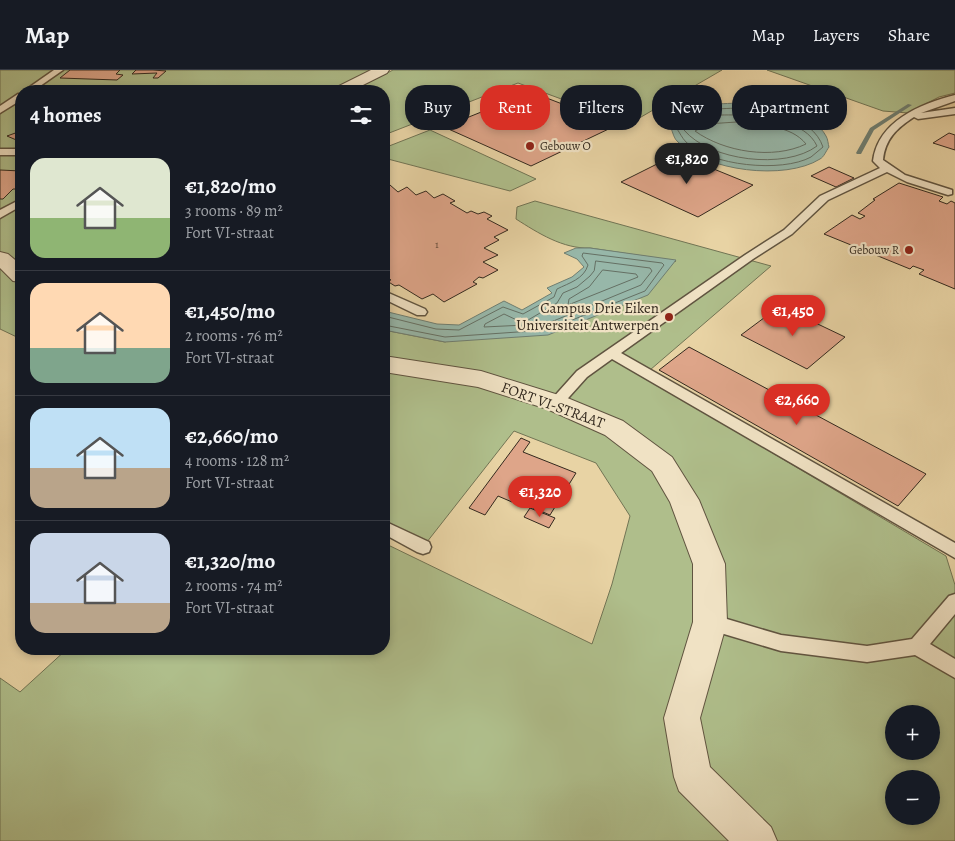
<!DOCTYPE html>
<meta charset="utf-8">
<style>
:root{--surface:#171b24;--page:#242831;--text:#f1f3f6;--muted:#9ea1a6;--line:#363941;--accent:#d93025}
body{margin:0;font-family:Alegreya,serif;background:var(--page);color:var(--text);height:100vh;display:flex;flex-direction:column;font-size:19px;white-space:nowrap}
*{box-sizing:border-box;margin:0}
p{font-size:16px;color:var(--muted)}
.icon{flex:none;width:28px;height:28px;fill:none;stroke:currentColor;stroke-width:2;stroke-linecap:round;stroke-linejoin:round}
.map{position:relative;flex:1;overflow:hidden}
.details{position:absolute;left:15px;top:15px;width:375px;height:570px;display:flex;flex-direction:column;background:var(--surface);border-radius:20px;box-shadow:0 2px 8px #0003}
.details>*{flex:none}
.banner{position:absolute;left:405px;top:15px;width:475px;height:45px;display:flex;gap:10px}
.fabs{position:absolute;left:885px;top:635px;display:grid;gap:10px}
.fabs a{display:grid;place-items:center;width:55px;height:55px;border-radius:50%;background:var(--surface);box-shadow:0 2px 8px #0003;font-size:25px}
.price{position:absolute;translate:-50% -42px;padding:0 11px;border-radius:18px;background:var(--accent);color:#fff;font-size:16px;line-height:32px;filter:drop-shadow(0 1px 2px #0008)}
.price::after{content:'';position:absolute;left:50%;top:30px;width:15px;height:11px;margin-left:-8px;background:inherit;clip-path:polygon(0 0,100% 0,50% 100%)}
.price.selected{background:#222;color:#fff}
ul{padding:0;list-style:none}
li{display:flex;align-items:center;gap:15px;height:125px;padding:0 15px}
li+li{border-top:1px solid var(--line)}
li span{display:grid;place-items:center;flex:none;width:140px;height:100px;border-radius:15px;color:#555}
li>.icon{margin-inline-start:auto}
span .icon{width:60px;height:60px;fill:#fffc;stroke-width:1}
li b{font-size:21px}
h2{display:flex;justify-content:space-between;align-items:center;height:60px;padding:0 15px;font-size:21px}
.pill{padding:0 18px;border-radius:20px;background:var(--surface);box-shadow:0 2px 8px #0003;font-size:18px;line-height:45px}
.pill.selected{background:var(--accent);color:#fff}
header{display:flex;align-items:center;gap:30px;box-sizing:border-box;height:70px;padding:0 25px;background:var(--surface);border-bottom:1px solid var(--line)}
header strong{font-size:24px}
nav{display:flex;gap:28px;margin-inline-start:auto;font-size:18px}
.map>svg:first-child{display:block}
</style>
<header>
<strong>Map</strong>
<nav><a>Map</a><a>Layers</a><a>Share</a></nav>
</header>
<div class="map">
<svg width="955" height="771" viewBox="0 0 955 771">
<rect width="100%" height="100%" fill="#e8d3a4"/>
<filter id="stains"><feTurbulence type="fractalNoise" baseFrequency=".004" numOctaves="4"/><feColorMatrix values="0 0 0 0 .2 0 0 0 0 .09 0 0 0 0 .02 0 0 0 .5 -.17"/></filter>
<radialGradient id="worn" r=".72"><stop offset=".6" stop-color="#630" stop-opacity="0"/><stop offset="1" stop-color="#630" stop-opacity=".3"/></radialGradient>
<!-- green -->
<g fill="#afbe8b" stroke="#717454" fill-rule="evenodd">
<path d="M0 0H382L339 21H21V269L0 259Z"/>
<path d="M393 0H722L629 54 518 13 384 65V21H352Z"/>
<path d="M767 0H955V23L939 27 908 43 883 41Z"/>
<path d="M430 60 536 109 510 121 384 88V78Z"/>
<path d="M535 131 771 196 643 306 946 486 955 515V771H0V608L20 622 67 579H384V473L592 574 612 514 630 446 596 393 514 361 423 477 384 457V260L445 272 676 191 590 178C563 179 538 163 516 149L517 137ZM894 644H931V681H894ZM894 709H931V746H894Z"/>
</g>
<!-- water -->
<g fill="#97b7a9" stroke="#6f7e71">
<path d="M739 33C763 36 814 42 826 66 828 69 828 74 829 77 826 81 824 87 820 89 785 111 706 101 678 72 674 69 673 63 671 58 673 55 675 50 677 48 691 33 720 34 739 33Z"/>
<path d="M576 178H590L676 190 648 225 548 265 445 272 384 260V241L437 254 459 255 504 231 522 240 552 223 547 218 572 207 584 197 577 189 564 183Z"/>
</g>
<g fill="none" stroke-linecap="round" stroke-linejoin="round">
<!-- shore -->
<g stroke="#657064" stroke-width="1">
<path d="M739 38C769 42 812 45 823 77 819 80 815 84 811 87 782 103 710 96 686 72 682 68 680 63 677 59 691 38 716 39 739 38Z"/>
<path d="M739 45C764 48 805 50 817 76 785 100 710 91 684 60 695 43 721 45 739 45Z"/>
<path d="M738 52C760 55 791 55 806 74 773 90 724 82 695 61L709 54Z"/>
<path d="M596 191 650 198 652 201 641 215 546 254 484 257 485 254 504 244 523 253 557 233 563 223 577 217 590 206 594 201Z"/>
<path d="M603 200 636 204 638 207 568 235 569 229 589 217Z"/>
<path d="M384 246 436 259 459 260 503 237 523 244 554 227 557 219C569 213 584 209 588 195L582 186 583 183 662 193 664 195 645 221 547 260 445 267 384 255"/>
</g>
<!-- stream -->
<path fill="#6f7e71" fill-rule="evenodd" d="M908 34 912 35 874 60 861 84H857L856 83 870 58Z"/>
</g>
<!-- building -->
<g fill="#dea589" stroke="#33291e">
<path d="M70 0H120L116 4 123 5 117 10 60 8Z"/>
<path d="M136 0H153L166 1 158 8H153L157 3 132 4Z"/>
<path d="M531 22 617 55 531 96 444 57Z"/>
<path d="M21 61V72L7 66Z"/>
<path d="M949 63 955 65V80L933 73Z"/>
<path d="M677 84 753 115 698 147 621 112Z"/>
<path d="M829 97 854 108 836 117 811 106Z"/>
<path d="M0 100 21 101V119H13L3 129H0Z"/>
<path d="M899 113 943 127 939 131 947 134 951 131 955 133V219L919 204 924 200 913 196 910 199 824 164 852 145 860 149 865 146 858 143 875 130 873 129Z"/>
<path d="M390 115 398 122 407 117 416 125 426 121 434 128 443 124 455 131 450 133 467 143 471 141 478 144 484 142 492 146 487 149 508 160 494 167 499 170 484 178 498 185 483 192 498 200 483 208 479 207 473 212 477 214 444 232 433 224 422 229 399 215 395 216 387 211 391 210 384 205V196L389 194 384 190V117Z"/>
<path d="M780 236 845 267 807 299 741 265Z"/>
<path d="M689 277 926 404 898 436 659 300Z"/>
<path d="M521 368 530 372 523 382 576 403 550 445 514 430 512 432 498 426 485 445 469 438Z"/>
<path d="M530 438 555 448 549 458 524 447Z"/>
</g>
<g fill="none" stroke-linecap="round" stroke-linejoin="round">
<defs>
<g id="service">
<path d="M54 0H63L33 21H24Z"/>
<path d="M18 24H21V30L0 43V36Z"/>
<path d="M955 25V31L921 43 955 38V44L918 49 914 47C897 58 885 69 883 90L905 105 952 120V124L948 125 907 112 887 102 828 130 792 164 753 189 621 283 955 473V488L612 289 587 307 561 336H551L549 333 551 330 577 301 745 185 784 160 820 126 880 98 873 91C878 51 920 34 955 25Z"/>
<rect x="0" y="79" width="21" height="6"/>
<path d="M21 129V136L0 148V140Z"/>
<path d="M384 221 425 239 427 242 425 245H417L384 229Z"/>
<path d="M384 451 429 472 431 477 429 482 423 484 417 482 384 464Z"/>
<path d="M955 524V544L930 574 955 589V608L915 585 867 592 781 581 704 558 701 552 704 546 710 544 781 565 867 576 912 569 949 526Z"/>
</g>
<g id="minor">
<path d="M371 0H389L387 3 351 21H332L335 18Z"/>
<path d="M0 182 8 184 21 195V212L13 211 0 198Z"/>
<path d="M384 286 481 301 565 327 623 351 672 387 699 430 725 494 727 552 700 648 710 697 771 757 777 771H729L679 721 674 707 664 648 693 552V494L670 432 652 401 605 365 547 339 478 317 384 302Z"/>
</g>
</defs>
<!-- service casing -->
<use href="#service" stroke="#605440" stroke-width="3"/>
<!-- minor casing -->
<use href="#minor" stroke="#605440" stroke-width="2"/>
<!-- service -->
<use href="#service" fill="#f0e2c4" fill-rule="evenodd"/>
<!-- minor -->
<use href="#minor" fill="#f0e2c4" fill-rule="evenodd"/>
</g>
<!-- markers -->
<g fill="#8f2418" stroke="#f0e2c4" stroke-width="2">
<circle cx="530" cy="76" r="5"/>
<circle cx="909" cy="180" r="5"/>
<circle cx="669" cy="247" r="5"/>
</g>
<g text-anchor="middle" dominant-baseline="central" stroke-width="4.5" stroke-linejoin="round" paint-order="stroke">
<!-- far-number labels -->
<g font-size="11" fill="#5e4839">
<text x="437" y="174">1</text>
</g>
<!-- far-poi labels -->
<g font-size="12" fill="#33291e" stroke="#f0e2c4" text-anchor="start">
<text x="540" y="76">Gebouw O</text>
<text x="899" y="180" text-anchor="end">Gebouw R</text>
</g>
<!-- poi labels -->
<g font-size="15" fill="#33291e" stroke="#f0e2c4" text-anchor="end">
<text x="659" y="238">Campus Drie Eiken<tspan x="659" dy="17">Universiteit Antwerpen</tspan></text>
</g>
<!-- street labels -->
<g font-size="15" fill="#33291e" stroke="#f0e2c4">
<text transform="translate(553 335) rotate(20)">FORT VI-STRAAT</text>
</g>
</g>
<rect width="100%" height="100%" filter="url(#stains)"/>
<rect width="100%" height="100%" fill="url(#worn)"/>
</svg>
<div class="fabs">
<a>+</a>
<a>−</a>
</div>
<b class="price selected" style="left:687px;top:115px">€1,820</b>
<b class="price" style="left:793px;top:267px">€1,450</b>
<b class="price" style="left:797px;top:356px">€2,660</b>
<b class="price" style="left:540px;top:448px">€1,320</b>
<div class="banner">
<a class="pill">Buy</a>
<a class="pill selected">Rent</a>
<a class="pill">Filters</a>
<a class="pill">New</a>
<a class="pill">Apartment</a>
</div>
<section class="details">
<h2>4 homes<svg class="icon" aria-label="filters" viewBox="0 0 24 24"><path d="M4 7h16M4 17h16"/><circle cx="9" cy="7" r="2"/><circle cx="15" cy="17" r="2"/></svg></h2>
<ul>
<li><span style="background:linear-gradient(#dfe7d0 60%,#8fb573 0)"><svg class="icon" aria-label="home" viewBox="0 0 24 24"><path d="M3 11l9-7 9 7M6 9v11h12V9"/></svg></span><div><b>€1,820/mo</b><p>3 rooms · 89 m²</p><p>Fort VI-straat</p></div></li>
<li><span style="background:linear-gradient(#ffd9b3 65%,#7fa58c 0)"><svg class="icon" aria-label="home" viewBox="0 0 24 24"><path d="M3 11l9-7 9 7M6 9v11h12V9"/></svg></span><div><b>€1,450/mo</b><p>2 rooms · 76 m²</p><p>Fort VI-straat</p></div></li>
<li><span style="background:linear-gradient(#bfe0f5 60%,#b9a48a 0)"><svg class="icon" aria-label="home" viewBox="0 0 24 24"><path d="M3 11l9-7 9 7M6 9v11h12V9"/></svg></span><div><b>€2,660/mo</b><p>4 rooms · 128 m²</p><p>Fort VI-straat</p></div></li>
<li><span style="background:linear-gradient(#c9d6e8 70%,#b9a48a 0)"><svg class="icon" aria-label="home" viewBox="0 0 24 24"><path d="M3 11l9-7 9 7M6 9v11h12V9"/></svg></span><div><b>€1,320/mo</b><p>2 rooms · 74 m²</p><p>Fort VI-straat</p></div></li>
</ul>
</section>
</div>
